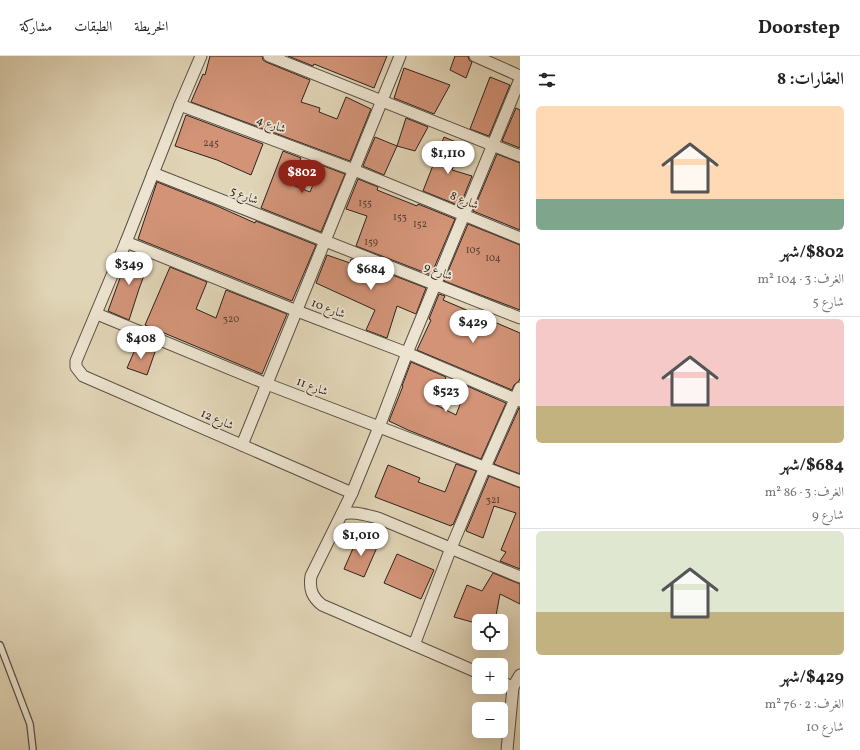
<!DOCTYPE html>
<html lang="ar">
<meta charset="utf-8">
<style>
:root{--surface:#fff;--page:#f6f6f6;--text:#222;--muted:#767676;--line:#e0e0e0;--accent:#8f2418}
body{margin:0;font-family:Vollkorn,Amiri,serif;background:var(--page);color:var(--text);direction:rtl;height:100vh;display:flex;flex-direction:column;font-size:15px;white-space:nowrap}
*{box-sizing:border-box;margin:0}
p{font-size:13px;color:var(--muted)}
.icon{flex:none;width:22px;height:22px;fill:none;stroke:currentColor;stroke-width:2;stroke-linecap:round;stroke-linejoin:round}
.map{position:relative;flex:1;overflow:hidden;direction:ltr}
.sheet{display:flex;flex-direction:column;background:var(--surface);width:340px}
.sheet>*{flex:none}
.controls{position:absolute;left:472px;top:558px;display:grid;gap:8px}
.controls a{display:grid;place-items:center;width:36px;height:36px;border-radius:6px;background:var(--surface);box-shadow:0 4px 16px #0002;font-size:20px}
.price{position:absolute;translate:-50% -34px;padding:0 9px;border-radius:14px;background:#fff;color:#222;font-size:13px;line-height:26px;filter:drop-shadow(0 1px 2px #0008)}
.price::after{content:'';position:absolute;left:50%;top:24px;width:12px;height:9px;margin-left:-6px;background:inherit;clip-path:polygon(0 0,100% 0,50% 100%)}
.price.selected{background:var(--accent);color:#fff}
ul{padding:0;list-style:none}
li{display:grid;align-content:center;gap:8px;height:212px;padding:0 16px}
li+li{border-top:1px solid var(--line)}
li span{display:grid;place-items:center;height:124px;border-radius:6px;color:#555}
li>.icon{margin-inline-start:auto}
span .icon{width:72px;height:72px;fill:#fffc;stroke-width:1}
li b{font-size:17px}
h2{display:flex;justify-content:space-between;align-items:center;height:48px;padding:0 16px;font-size:17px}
header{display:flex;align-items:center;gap:24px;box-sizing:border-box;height:56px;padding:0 20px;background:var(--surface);border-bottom:1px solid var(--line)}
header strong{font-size:19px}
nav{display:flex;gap:22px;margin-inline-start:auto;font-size:14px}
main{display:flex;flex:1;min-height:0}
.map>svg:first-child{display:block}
</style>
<header>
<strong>Doorstep</strong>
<nav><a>الخريطة</a><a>الطبقات</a><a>مشاركة</a></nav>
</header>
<main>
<section class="sheet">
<h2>العقارات: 8<svg class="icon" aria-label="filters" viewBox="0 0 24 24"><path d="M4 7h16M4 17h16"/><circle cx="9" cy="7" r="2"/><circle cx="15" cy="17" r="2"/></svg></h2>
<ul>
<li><span style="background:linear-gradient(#ffd9b3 75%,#7fa58c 0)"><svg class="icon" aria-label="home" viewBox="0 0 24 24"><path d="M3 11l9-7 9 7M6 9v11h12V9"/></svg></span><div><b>$802/شهر</b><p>الغرف: 3 · 104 m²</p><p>شارع 5</p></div></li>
<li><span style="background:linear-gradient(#f6c9c9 70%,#c2b280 0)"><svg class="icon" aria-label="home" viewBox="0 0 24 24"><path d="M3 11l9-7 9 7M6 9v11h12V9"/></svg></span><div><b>$684/شهر</b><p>الغرف: 3 · 86 m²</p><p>شارع 9</p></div></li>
<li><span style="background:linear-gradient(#dfe7d0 65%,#c2b280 0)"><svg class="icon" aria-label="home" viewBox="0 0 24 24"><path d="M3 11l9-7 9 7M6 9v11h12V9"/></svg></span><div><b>$429/شهر</b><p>الغرف: 2 · 76 m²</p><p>شارع 10</p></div></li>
</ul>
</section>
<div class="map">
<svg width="520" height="694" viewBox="0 0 520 694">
<rect width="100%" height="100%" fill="#e1d5b7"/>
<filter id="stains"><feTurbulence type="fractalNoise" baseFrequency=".005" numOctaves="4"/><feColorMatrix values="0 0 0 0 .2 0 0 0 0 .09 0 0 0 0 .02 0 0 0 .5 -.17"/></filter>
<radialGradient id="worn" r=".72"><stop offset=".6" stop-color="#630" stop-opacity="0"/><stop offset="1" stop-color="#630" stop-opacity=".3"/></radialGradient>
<!-- building -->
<g fill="#d29377" stroke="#2e221e">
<path d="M210 0H262L263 4 266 6 310 24 301 46 320 52 319 56 337 63 346 41 371 53 350 105 191 46 203 18 205 19Z"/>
<path d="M288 0H387L374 32 314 8 313 10Z"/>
<path d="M455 0H468L469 4 472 6 466 22 450 14Z"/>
<path d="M404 12 450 29 434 58 394 42Z"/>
<path d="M490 21 510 29 489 80 470 73Z"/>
<path d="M516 52 520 54V92L502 85Z"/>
<path d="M186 59 263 88 251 119 217 104 175 90Z"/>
<path d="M406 62 428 71 415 95 397 90Z"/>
<path d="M375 81 397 90 384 119 363 110Z"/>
<path d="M444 81 463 89 452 114 472 120 460 150 423 135Z"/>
<path d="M283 95 301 102 290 128 310 136 321 109 345 118 321 176 261 152Z"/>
<path d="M497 98 520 107V174L473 155Z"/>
<path d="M358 123 378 131 377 134 417 150 418 148 455 163 431 219 356 190 367 160 346 153Z"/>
<path d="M157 126 217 150 255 167 256 165 316 189 292 245 138 183Z"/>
<path d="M468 168 520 189V254L444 225Z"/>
<path d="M133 197 150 203 139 233 129 264 108 255 127 203 131 204Z"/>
<path d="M327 199 350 207 351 203 426 232 416 258 397 250 387 282 366 274 375 254 316 227Z"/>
<path d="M170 211 207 226 196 253 216 262 226 234 287 258 262 318 145 269Z"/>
<path d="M439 238 445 240 443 244 520 277V322L519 325 514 329 512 334 417 294 431 264 429 263Z"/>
<path d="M137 289 155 296 147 319 127 312Z"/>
<path d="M411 306 446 321 436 349 456 359 467 330 506 347 481 403 408 374 389 365 403 330H402Z"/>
<path d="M519 352H520V418L494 408Z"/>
<path d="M456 408 476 415 453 469 452 468 451 470 375 441 388 409 420 422 418 426 445 436Z"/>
<path d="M489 420 520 432V513L500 505 506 496 501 494 516 457 494 450 483 482 466 475Z"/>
<path d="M358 481 378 489 364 521 344 513Z"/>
<path d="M397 498 434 514 421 543 384 527Z"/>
<path d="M493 517 520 528V548L500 538 495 565H479V568L454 561 467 529 482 535Z"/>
</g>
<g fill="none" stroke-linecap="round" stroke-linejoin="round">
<defs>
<path id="service" d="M0 589 30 668 33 694"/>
<g id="minor">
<path d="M201 0 180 49 126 186 76 305V311L83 320 352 437"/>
<path d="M269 0 520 100"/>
<path d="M475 0 520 20"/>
<path d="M180 49 354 114 520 182"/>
<path d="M153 117 520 262"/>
<path d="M126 186 297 255 407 297 520 345"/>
<path d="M97 258 267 328 520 425"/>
<path d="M242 389 400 0"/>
<path d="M342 458C354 455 365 459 378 462L520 521"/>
<path d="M414 589 451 492 485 411 520 332"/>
<path d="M479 617 322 549C312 541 309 533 311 520L352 437 379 371 407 297 520 23"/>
<path d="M501 626 513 631"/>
<path d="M507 694 513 631 520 619"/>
</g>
</defs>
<!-- service casing -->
<use href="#service" stroke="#5b4f44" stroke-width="8"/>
<!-- minor casing -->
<use href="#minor" stroke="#5b4f44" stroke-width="13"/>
<!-- service -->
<use href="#service" stroke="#ece4d0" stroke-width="5.5"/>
<!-- minor -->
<use href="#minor" stroke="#ece4d0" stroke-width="11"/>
</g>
<g text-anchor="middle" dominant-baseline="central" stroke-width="3.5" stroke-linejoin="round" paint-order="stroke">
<!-- number labels -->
<g font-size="10" fill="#573e34">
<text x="211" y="87">245</text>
<text x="365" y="147">155</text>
<text x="400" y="161">153</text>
<text x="420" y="168">152</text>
<text x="371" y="186">159</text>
<text x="473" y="194">105</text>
<text x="493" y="202">104</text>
<text x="231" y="263">320</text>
<text x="493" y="444">321</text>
</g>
<!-- street labels -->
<g font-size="12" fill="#2e221e" stroke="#ece4d0">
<text transform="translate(271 69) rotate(20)">شارع 4</text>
<text transform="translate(244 140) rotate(22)">شارع 5</text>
<text transform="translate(464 145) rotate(22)">شارع 8</text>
<text transform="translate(438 216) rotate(21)">شارع 9</text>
<text transform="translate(328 253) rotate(21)">شارع 10</text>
<text transform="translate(312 331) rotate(21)">شارع 11</text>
<text transform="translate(217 364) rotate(24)">شارع 12</text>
</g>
</g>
<rect width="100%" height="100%" filter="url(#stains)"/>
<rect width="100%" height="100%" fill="url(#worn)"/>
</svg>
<div class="controls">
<a><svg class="icon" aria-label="locate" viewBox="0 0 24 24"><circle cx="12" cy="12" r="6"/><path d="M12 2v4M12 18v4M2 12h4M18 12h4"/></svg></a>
<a>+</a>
<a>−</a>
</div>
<b class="price" style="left:448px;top:119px">$1,110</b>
<b class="price selected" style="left:302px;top:138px">$802</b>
<b class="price" style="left:129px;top:230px">$349</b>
<b class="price" style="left:371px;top:235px">$684</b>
<b class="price" style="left:473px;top:288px">$429</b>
<b class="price" style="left:141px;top:304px">$408</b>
<b class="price" style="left:446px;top:357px">$523</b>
<b class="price" style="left:361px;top:501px">$1,010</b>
</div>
</main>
